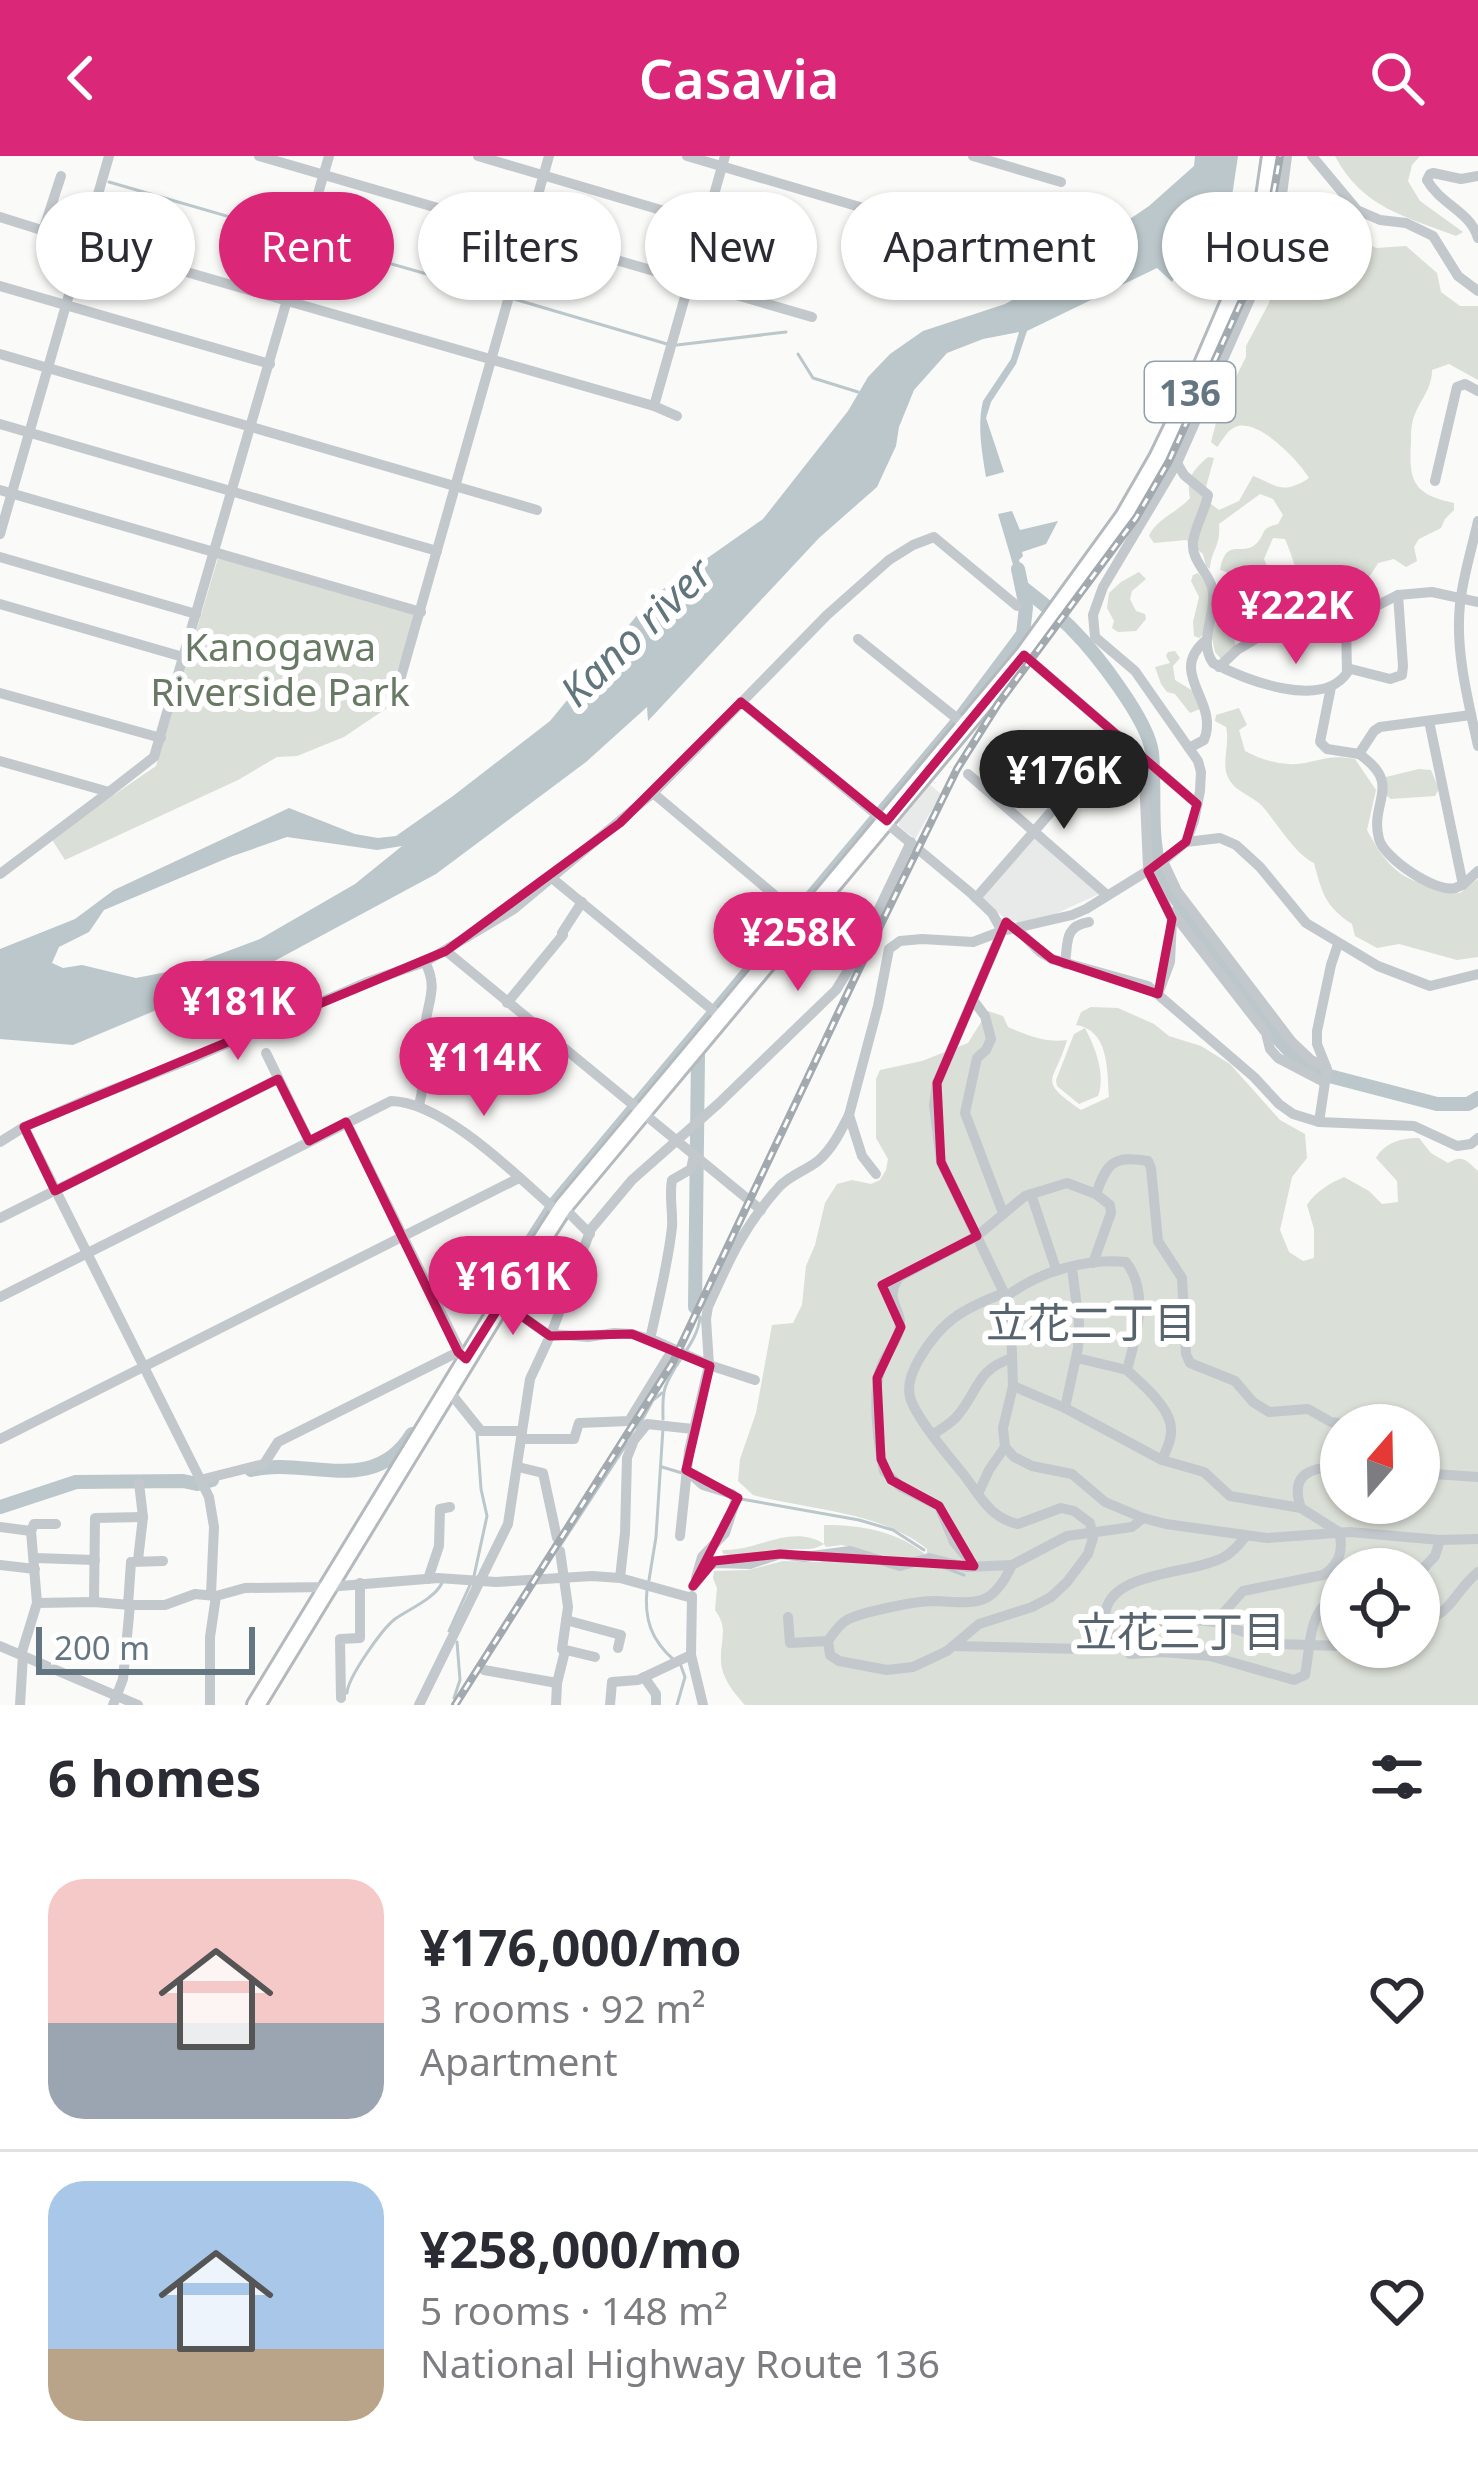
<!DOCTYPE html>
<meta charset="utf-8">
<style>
:root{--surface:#fff;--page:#f7f7f7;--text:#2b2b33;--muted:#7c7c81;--line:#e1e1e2;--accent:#db2777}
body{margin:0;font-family:"Noto Sans","Noto Sans JP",sans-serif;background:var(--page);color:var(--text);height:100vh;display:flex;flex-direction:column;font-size:45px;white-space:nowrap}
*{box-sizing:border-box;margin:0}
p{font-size:39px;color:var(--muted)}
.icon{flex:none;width:66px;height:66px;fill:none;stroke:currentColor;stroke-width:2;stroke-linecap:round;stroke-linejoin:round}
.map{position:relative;height:1549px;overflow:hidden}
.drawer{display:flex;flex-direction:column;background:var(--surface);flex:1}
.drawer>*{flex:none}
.guide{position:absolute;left:36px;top:36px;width:1407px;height:108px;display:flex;gap:24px}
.needle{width:78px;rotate:20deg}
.buttons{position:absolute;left:1320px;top:1248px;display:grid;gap:24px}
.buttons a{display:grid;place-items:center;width:120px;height:120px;border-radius:50%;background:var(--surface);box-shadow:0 3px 9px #0004;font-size:60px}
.scale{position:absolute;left:36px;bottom:30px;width:219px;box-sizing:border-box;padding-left:12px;border:6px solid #657683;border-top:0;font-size:33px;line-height:42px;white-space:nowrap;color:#657683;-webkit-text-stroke:9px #fff;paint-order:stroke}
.price{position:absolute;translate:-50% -102px;padding:0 27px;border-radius:42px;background:var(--accent);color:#fff;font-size:39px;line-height:78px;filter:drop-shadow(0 3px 6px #0008)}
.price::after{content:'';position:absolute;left:50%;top:72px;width:36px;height:27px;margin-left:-18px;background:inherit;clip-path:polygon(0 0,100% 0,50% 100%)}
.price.current{background:#222;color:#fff}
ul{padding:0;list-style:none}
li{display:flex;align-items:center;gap:36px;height:300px;padding:0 48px}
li+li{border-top:3px solid var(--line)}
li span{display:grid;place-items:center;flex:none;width:336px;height:240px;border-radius:36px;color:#555}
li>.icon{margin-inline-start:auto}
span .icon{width:144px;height:144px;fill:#fffc;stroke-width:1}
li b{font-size:51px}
h2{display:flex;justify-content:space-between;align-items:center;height:144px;padding:0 48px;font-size:51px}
.chip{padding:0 42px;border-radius:54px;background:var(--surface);box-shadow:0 3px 9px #0004;font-size:42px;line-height:108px}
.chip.current{background:var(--accent);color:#fff}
header{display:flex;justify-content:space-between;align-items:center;height:156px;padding:0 48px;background:var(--accent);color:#fff;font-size:54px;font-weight:600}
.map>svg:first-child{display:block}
</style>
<header><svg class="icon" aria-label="back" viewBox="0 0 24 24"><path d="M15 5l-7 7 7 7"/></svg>Casavia<svg class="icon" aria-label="search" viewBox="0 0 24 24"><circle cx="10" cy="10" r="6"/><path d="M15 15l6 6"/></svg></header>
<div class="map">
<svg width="1478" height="1549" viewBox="0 0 1478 1549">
<rect width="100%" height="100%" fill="#fafaf8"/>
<!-- built -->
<g fill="#e8e9e9">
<path d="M928 627 941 638 915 683 899 670V660Z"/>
<path d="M1034 680 1099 738 1053 759 1021 767 1004 762 982 742Z"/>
</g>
<!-- green -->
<g fill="#dadfd7" fill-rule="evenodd">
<path d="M1335 0H1420L1412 9 1408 25 1420 45 1463 76 1456 80C1407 61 1362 52 1335 0Z"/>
<path d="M1329 65 1376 92 1406 90 1437 117 1441 136 1460 150H1478V224L1449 208 1432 214C1432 232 1421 243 1415 258 1411 267 1411 277 1411 287 1408 326 1415 339 1454 347V354L1445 363 1441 372 1419 383 1414 391 1417 405 1406 411 1394 403 1378 407C1364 432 1357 430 1330 429 1323 436 1317 438 1307 438 1297 421 1293 401 1285 383L1273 382 1264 403 1270 417 1251 455 1237 447 1232 418 1220 414C1226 379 1243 402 1257 387 1267 376 1259 373 1278 368L1283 359 1273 343 1260 338 1219 368C1221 391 1211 394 1210 413L1206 410 1203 398 1186 384 1154 387 1149 380C1155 364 1179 355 1190 342 1186 322 1193 314 1208 301L1214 302 1203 342 1219 354 1239 345 1253 320C1278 330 1283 339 1309 322 1298 304 1261 265 1238 270 1227 273 1224 283 1217 291L1211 286 1220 252 1246 201V190L1269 147 1280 100 1290 80 1308 68Z"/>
<path d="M218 402 415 459 401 505 384 548 387 552 344 581 297 600 277 601 238 624 65 704 51 682 156 610Z"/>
<path d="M1139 416 1146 423 1132 435 1130 443 1136 455 1145 458 1146 463 1136 475 1118 476 1112 472 1114 465 1107 452 1109 437 1121 426Z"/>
<path d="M1198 417 1209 432C1209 457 1231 467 1236 490L1222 504 1215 496 1212 482 1204 478 1199 482 1194 480 1193 466 1199 441 1191 425 1193 419Z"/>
<path d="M1175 495 1180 502 1173 510 1175 524 1193 535 1200 553 1190 557 1175 538 1167 536 1161 528 1155 511 1170 507 1166 500 1168 496Z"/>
<path d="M1239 552 1247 569 1239 574 1245 595C1261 604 1286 611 1305 607 1327 603 1331 599 1355 603L1376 634 1367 674C1392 721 1409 727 1460 737L1478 723V801L1457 804 1399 788 1377 792 1355 780 1352 768C1325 750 1322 737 1314 707 1295 698 1277 667 1263 651 1253 639 1234 637 1227 619 1222 606 1230 586 1226 571L1215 565 1216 559Z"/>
<path d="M1419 613 1431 614 1439 633 1435 640 1391 643 1387 640 1386 621Z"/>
<path d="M1091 851 1118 852 1154 868 1169 880 1201 890 1230 908 1280 964 1305 978 1307 1002 1292 1021 1280 1074 1289 1096 1303 1105 1314 1102V1073L1307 1049C1315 1036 1330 1027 1344 1021L1369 1035 1382 1048 1398 1046 1397 1025 1376 1002C1385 986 1402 982 1419 982L1431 997 1448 1007C1463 998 1466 1004 1478 1015V1549H745C734 1537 721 1521 721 1504 720 1484 729 1473 715 1454L717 1432 713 1422 714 1415 748 1414 783 1405 819 1406 846 1398 888 1408 902 1404 842 1389 826 1391 824 1388C814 1394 808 1393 795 1393 768 1395 752 1403 723 1398L722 1394C757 1396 791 1367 824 1388V1369C863 1369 900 1376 927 1400V1393C880 1355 809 1354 753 1339L738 1325 740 1303 756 1257 772 1169 793 1167 802 1149 806 1110 815 1089 825 1047 837 1028 852 1024 871 1028 880 1024 886 1014 888 1003 876 982V923L880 914 922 905 968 887 988 855 1003 860 1008 871C1028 880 1047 887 1067 884 1054 929 1036 922 1081 954L1109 941C1107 913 1109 874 1076 869L1081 856ZM1341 1269H1419V1347H1341ZM1341 1413H1419V1491H1341Z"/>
<path d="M1085 872C1095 891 1106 919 1098 940L1079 948 1057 930 1056 924 1074 878Z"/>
</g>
<!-- water -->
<g fill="#bbc7cb" fill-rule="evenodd">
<path d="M1195 0H1238L1231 47V73L1213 54 1172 126 1157 112 1027 175 1016 208 991 246 986 262 1004 316 986 321C982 296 977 270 983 245L1011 203 1019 176 983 183 947 197 914 234 899 271 896 290 877 331 819 382 648 565 647 551 586 606 436 718 230 829 197 837 73 889 0 883V793L75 763 114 734 289 652 355 678 378 682 396 680 453 640 550 565 652 441 763 363 848 255 868 221 890 198 923 175 1005 148 1053 121 1087 92 1149 50 1194 10ZM287 681 377 694 402 690 355 728 260 783 177 814 136 822 82 809 63 812 52 807 59 791 89 776 104 754 230 701Z"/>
<path d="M1012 355 1020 374 1058 365 1046 388 1022 396 1023 400 1019 404 1024 429H1019L998 358Z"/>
</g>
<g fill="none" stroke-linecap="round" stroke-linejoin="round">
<!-- stream -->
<g stroke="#bbc7cb" stroke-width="3">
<path d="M109 26 299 81"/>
<path d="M311 85 504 140"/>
<path d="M514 143 667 188"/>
<path d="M677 189 786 176"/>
<path d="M798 198 813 222 858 236"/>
<path d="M663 1263C663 1253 662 1242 665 1232 673 1207 698 1187 700 1161"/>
<path d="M637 1273 653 1244 662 1237"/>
<path d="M662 1311 682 1317"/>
<path d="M741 1343 859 1364 893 1374 924 1394"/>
<path d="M560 1390 628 1286"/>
<path d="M943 1411 964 1419"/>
<path d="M474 1420 487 1360 481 1333 477 1277"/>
<path d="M649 1424 656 1381 663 1272"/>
<path d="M647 1433C644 1463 651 1484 674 1504"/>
<path d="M449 1475 470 1429"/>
<path d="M347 1537C348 1521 382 1473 395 1463 409 1453 434 1443 442 1427"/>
<path d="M454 1542 460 1524 457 1486"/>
<path d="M677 1549 685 1521 681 1510"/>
</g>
<!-- river -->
<g stroke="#bbc7cb" stroke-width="14">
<path d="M1022 431C1038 444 1057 458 1072 473 1095 496 1149 565 1152 597 1156 640 1148 685 1164 726L1282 887 1298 904 1318 917 1437 948H1468L1478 942"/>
<path d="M692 889 698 899 695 1151"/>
<path d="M531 1085 556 1046 955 569 1023 478 1026 451 1018 413"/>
<path d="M251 1314C306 1300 373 1342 412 1278"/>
<path d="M0 1351 76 1326 183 1325 197 1328 212 1324"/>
</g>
<defs>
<path id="highway" d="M256 1549 502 1146 563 1051 1024 499 1124 361 1158 302 1201 213 1249 101 1265 41 1271 0"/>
</defs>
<!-- highway casing -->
<use href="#highway" stroke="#b4b9bd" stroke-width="22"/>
<!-- minor -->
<g stroke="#c3c8cc" stroke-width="10">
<path d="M259 0 812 161"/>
<path d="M478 0 705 67"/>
<path d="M687 0 999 92"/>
<path d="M973 0 1061 26"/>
<path d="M1312 0 1357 54 1380 64 1406 67 1433 80 1458 120 1478 135"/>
<path d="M1478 20 1461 23 1433 17 1430 18 1427 24C1441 49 1470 55 1478 82"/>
<path d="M0 61 83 87"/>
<path d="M43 75 61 20"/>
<path d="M85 81 142 98 148 105 654 250 677 260"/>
<path d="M0 130 270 208"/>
<path d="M0 198 537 354"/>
<path d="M654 250 725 0"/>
<path d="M0 268 437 395"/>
<path d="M1177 307 1184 319 1208 339C1205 355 1195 370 1193 386 1191 404 1207 415 1212 431 1218 458 1197 484 1213 507 1246 524 1321 554 1347 517L1346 467"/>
<path d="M1435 325 1457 231 1465 228 1478 235"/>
<path d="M0 334 421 456"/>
<path d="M1478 365C1472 392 1463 420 1460 448 1455 495 1468 544 1478 590"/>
<path d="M0 378 109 0"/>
<path d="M0 401 196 458"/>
<path d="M0 448 183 501"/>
<path d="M858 483 965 569"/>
<path d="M1024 499 1197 648"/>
<path d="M1219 511 1237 494 1257 482 1305 479 1329 474 1398 439 1432 436 1478 446"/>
<path d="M1347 512 1390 523 1402 519 1403 510 1398 439"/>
<path d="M1331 531 1320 586 1327 593 1359 598"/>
<path d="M0 537 161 582"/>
<path d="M395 542 549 0"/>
<path d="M741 546 972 738 992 757 1002 775"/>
<path d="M1471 559 1380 571 1374 575 1359 598C1404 629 1369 645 1379 683 1384 702 1435 737 1455 732 1464 730 1471 721 1478 715"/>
<path d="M1429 565 1463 729"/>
<path d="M1189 592 1204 584C1220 545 1167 518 1205 485"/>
<path d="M1139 599 1144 621 1148 711 1172 763 1170 806 1158 838"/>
<path d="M0 605 109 636 154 601 329 0"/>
<path d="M968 618 1107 739"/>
<path d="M653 637 803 763"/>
<path d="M1186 686 1220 682 1236 689 1260 711 1306 767 1378 810 1430 830 1478 818"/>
<path d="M1163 705 1177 735 1292 886 1311 904 1326 911"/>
<path d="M0 718 109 636"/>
<path d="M553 723 721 861"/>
<path d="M976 742 1118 579"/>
<path d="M1172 756 1266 877 1270 893 1278 902 1324 926"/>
<path d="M1017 773 1040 796 1052 803 1148 830 1254 921 1279 948 1293 958 1319 966 1414 970 1457 990 1471 988 1478 982"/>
<path d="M1002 775 937 927 934 949 941 1006 1006 1141 1011 1169 1013 1230 1003 1272 1005 1291 1014 1301 1032 1310 1072 1318 1105 1346 1143 1362 1166 1368 1267 1382 1350 1376 1440 1384 1478 1383"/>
<path d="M446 795 761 1054"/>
<path d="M1065 808C1068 786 1064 770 1089 766"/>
<path d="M973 844 985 860 991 883 986 894 977 902 965 957 1003 1057"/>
<path d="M507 847 563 779 562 777 582 746"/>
<path d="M266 897 309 985"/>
<path d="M419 950C426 922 423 900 425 872 427 845 439 833 425 806"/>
<path d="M849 959 862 1000 876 1018"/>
<path d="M346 966 462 1199"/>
<path d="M1319 966 1327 913 1317 888V875L1331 809 1338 788"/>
<path d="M24 971 209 1341 214 1371 211 1438"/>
<path d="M0 986 24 971 86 944 196 901 367 826 425 806 514 753 653 637 827 459 889 404 913 389 934 381 1017 450"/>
<path d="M1031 1038 1056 1113"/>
<path d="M1096 1038C1107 1007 1113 999 1148 1005L1151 1012 1158 1085 1182 1122 1186 1198 1190 1207 1235 1225 1253 1246 1269 1256 1308 1253 1331 1266 1349 1269"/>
<path d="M563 1051 590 1078"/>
<path d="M0 1062 278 923"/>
<path d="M0 1141 391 945C445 946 519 1022 558 1056"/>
<path d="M1006 1141C1037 1116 1086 1102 1126 1106 1150 1137 1136 1180 1127 1214 1142 1228 1171 1252 1171 1273 1172 1284 1166 1294 1162 1304"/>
<path d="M502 1146 550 1180"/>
<path d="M551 1178 588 1181 614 1177 632 1178 656 1185 709 1209 755 1224"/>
<path d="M650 1183C658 1147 668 1108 672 1071 673 1055 669 1040 672 1024L691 1013 694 999"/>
<path d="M1077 1202 1127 1214"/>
<path d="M1013 1230 1065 1252 1162 1304 1204 1316 1230 1340 1301 1352 1339 1376C1344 1394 1339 1409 1323 1419L1243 1435 1215 1466"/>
<path d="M448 1234 481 1275H522"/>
<path d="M1065 1252 1078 1192 1079 1167 1072 1112"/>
<path d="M934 1278C942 1272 952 1267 958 1259 979 1234 976 1214 1012 1202"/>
<path d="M0 1283 519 1022"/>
<path d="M522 1283H574L579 1267 629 1265 673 1193"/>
<path d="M518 1311 543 1317 557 1382"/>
<path d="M686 1314 703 1329 732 1338 736 1343 725 1377 702 1401 696 1422"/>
<path d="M1419 1317 1478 1321"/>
<path d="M200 1324 264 1308 278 1286 458 1196"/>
<path d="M978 1338 989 1314 1005 1291"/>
<path d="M1301 1352C1289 1317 1312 1310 1341 1312"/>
<path d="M0 1371 31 1375 34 1368H56"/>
<path d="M680 1380 689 1295 709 1209 706 1163 708 1151C729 1104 744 1070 779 1031 790 1019 805 1015 818 1005 832 993 841 975 849 959L878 850 889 793 900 785 922 783 973 786 1002 775 1072 759 1086 753 1162 706 1186 686 1194 665 1200 635 1201 616 1198 605 1135 515 1095 481 1093 459 1103 431 1177 307 1250 143 1281 46 1287 0"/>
<path d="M560 1395 568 1451 562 1493 595 1501"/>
<path d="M35 1402 95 1404"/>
<path d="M138 1404 143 1361 139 1327"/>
<path d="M0 1409 35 1413"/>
<path d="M974 1410 954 1386 939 1350 901 1331 884 1315C878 1290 873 1243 879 1218 882 1202 895 1190 899 1175 905 1152 882 1147 899 1121L977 1080 1025 1040 1067 1027 1096 1038 1110 1049 1111 1057 1093 1107"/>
<path d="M1419 1417 1435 1400 1440 1384"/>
<path d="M620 1422 625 1377 627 1302 634 1284 647 1268 693 1273"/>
<path d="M428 1423 439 1390 440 1353 450 1351"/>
<path d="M693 1430 710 1409 716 1407 750 1408 780 1398 804 1401 850 1395 900 1410 929 1402 966 1411 1012 1409 1067 1380 1132 1371 1143 1362"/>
<path d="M692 1440 691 1499 703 1549"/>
<path d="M94 1446 95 1362 143 1361"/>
<path d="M37 1447 94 1446 130 1449"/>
<path d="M128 1449 131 1406 163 1405"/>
<path d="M788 1461 790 1487 828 1485C833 1478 839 1468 847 1464 861 1456 916 1445 933 1445 975 1446 991 1454 1012 1409"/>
<path d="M566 1464 621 1479 618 1492"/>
<path d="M1419 1468C1456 1454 1451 1439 1478 1416"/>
<path d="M1123 1475 1127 1495 1130 1498 1162 1496 1210 1500 1294 1524 1305 1519C1311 1489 1307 1450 1341 1439"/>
<path d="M828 1485 830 1499 839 1505 887 1514 913 1511 947 1495 979 1468 1032 1451 1051 1441 1067 1426 1088 1398 1093 1382 1090 1367 1074 1355 1061 1352 1018 1368C990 1362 980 1340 964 1319 950 1302 915 1261 910 1241 907 1228 912 1217 918 1205 941 1165 962 1153 1004 1137"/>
<path d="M1104 1486C1104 1474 1103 1459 1108 1448 1123 1415 1196 1417 1224 1401 1233 1396 1239 1389 1245 1381"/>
<path d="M0 1490 138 1549"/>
<path d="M953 1490 1084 1493 1096 1490 1138 1468 1189 1463 1215 1466 1279 1488 1341 1490"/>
<path d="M21 1499 37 1447 31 1375"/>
<path d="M484 1514 557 1527"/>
<path d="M644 1521 656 1538V1549"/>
<path d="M341 1542 340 1483 360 1482V1427"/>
<path d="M20 1549 23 1499"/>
<path d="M113 1549 123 1523 130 1449H165L195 1438 216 1440 245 1432 328 1431 438 1422 496 1426 592 1420 620 1422 692 1442"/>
<path d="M210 1549V1481L216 1440"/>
<path d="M419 1549 508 1368 530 1223 551 1178 591 1073 632 1024 718 948 836 834 854 805 911 686"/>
<path d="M556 1549 557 1527 565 1495"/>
<path d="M610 1549 612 1526 638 1524 691 1499"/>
</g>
<!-- highway -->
<use href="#highway" stroke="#fff" stroke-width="16"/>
<defs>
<path id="rail" d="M455 1549 673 1206 861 809 957 613 998 548 1136 362 1169 305 1248 131 1267 75 1280 0"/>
</defs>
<!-- rail casing -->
<use href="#rail" stroke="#a2aab0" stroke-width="8"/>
<!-- rail -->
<use href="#rail" stroke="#fff" stroke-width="3" stroke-dasharray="9" stroke-linecap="butt"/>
</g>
<!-- marked area -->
<path fill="none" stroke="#c2185b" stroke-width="9" stroke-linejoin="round" d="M1024 499 1197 648 1186 686 1148 715 1172 763 1158 838 1052 803 1006 766 937 927 941 1006 977 1080 882 1129 901 1171 877 1222 881 1303 891 1324 939 1350 974 1410 780 1398 714 1405 693 1430 738 1342 686 1314 710 1210 632 1178 550 1180 502 1146 466 1203 458 1196 346 966 309 985 278 923 55 1035 24 971 446 795 620 667 741 546 887 665Z"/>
<g text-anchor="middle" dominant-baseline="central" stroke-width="12" stroke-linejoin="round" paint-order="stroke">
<!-- shield labels -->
<rect fill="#fff" stroke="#939fa8" stroke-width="3" x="1145" y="206" width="90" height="60" rx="9"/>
<g font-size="36" font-weight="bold" fill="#657683">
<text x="1190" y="236">136</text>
</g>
<!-- park labels -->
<g font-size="39" fill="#687a64" stroke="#fff">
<text x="280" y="489">Kanogawa<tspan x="280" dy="45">Riverside Park</tspan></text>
</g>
<!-- water labels -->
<g font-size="42" font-style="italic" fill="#60757c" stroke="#fff">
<text transform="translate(635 475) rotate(-44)">Kano river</text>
</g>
<!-- neighbourhood labels -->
<g font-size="42" fill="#57646e" stroke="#fff">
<text x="1091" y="1165">立花二丁目</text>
<text x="1180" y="1474">立花三丁目</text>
</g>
</g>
</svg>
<div class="buttons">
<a><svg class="needle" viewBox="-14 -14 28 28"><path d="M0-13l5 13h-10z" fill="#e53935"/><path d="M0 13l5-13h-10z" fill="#7c7c81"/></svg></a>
<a><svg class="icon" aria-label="locate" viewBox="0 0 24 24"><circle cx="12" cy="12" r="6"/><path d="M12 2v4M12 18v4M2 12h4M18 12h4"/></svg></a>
</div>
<div class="scale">200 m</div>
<b class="price" style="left:1296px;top:511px">¥222K</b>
<b class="price current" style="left:1064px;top:676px">¥176K</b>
<b class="price" style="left:798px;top:838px">¥258K</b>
<b class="price" style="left:238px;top:907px">¥181K</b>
<b class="price" style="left:484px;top:963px">¥114K</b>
<b class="price" style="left:513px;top:1182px">¥161K</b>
<div class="guide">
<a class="chip">Buy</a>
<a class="chip current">Rent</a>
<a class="chip">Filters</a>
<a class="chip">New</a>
<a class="chip">Apartment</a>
<a class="chip">House</a>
</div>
</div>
<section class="drawer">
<h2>6 homes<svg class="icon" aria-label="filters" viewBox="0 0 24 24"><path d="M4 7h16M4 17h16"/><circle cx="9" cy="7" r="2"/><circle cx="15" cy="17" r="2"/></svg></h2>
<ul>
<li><span style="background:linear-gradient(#f6c9c9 60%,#9aa5b1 0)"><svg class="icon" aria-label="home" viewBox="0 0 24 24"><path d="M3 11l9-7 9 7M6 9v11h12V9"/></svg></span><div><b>¥176,000/mo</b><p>3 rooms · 92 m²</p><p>Apartment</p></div><svg class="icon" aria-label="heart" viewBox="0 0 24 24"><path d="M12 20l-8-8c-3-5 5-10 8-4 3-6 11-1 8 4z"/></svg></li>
<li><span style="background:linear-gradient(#a9c7e8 70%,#b9a48a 0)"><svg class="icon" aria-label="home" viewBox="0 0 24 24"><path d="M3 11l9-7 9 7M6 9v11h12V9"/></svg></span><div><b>¥258,000/mo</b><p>5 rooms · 148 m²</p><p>National Highway Route 136</p></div><svg class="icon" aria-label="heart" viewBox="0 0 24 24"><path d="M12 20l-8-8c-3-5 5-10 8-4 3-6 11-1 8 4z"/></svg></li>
</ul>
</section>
